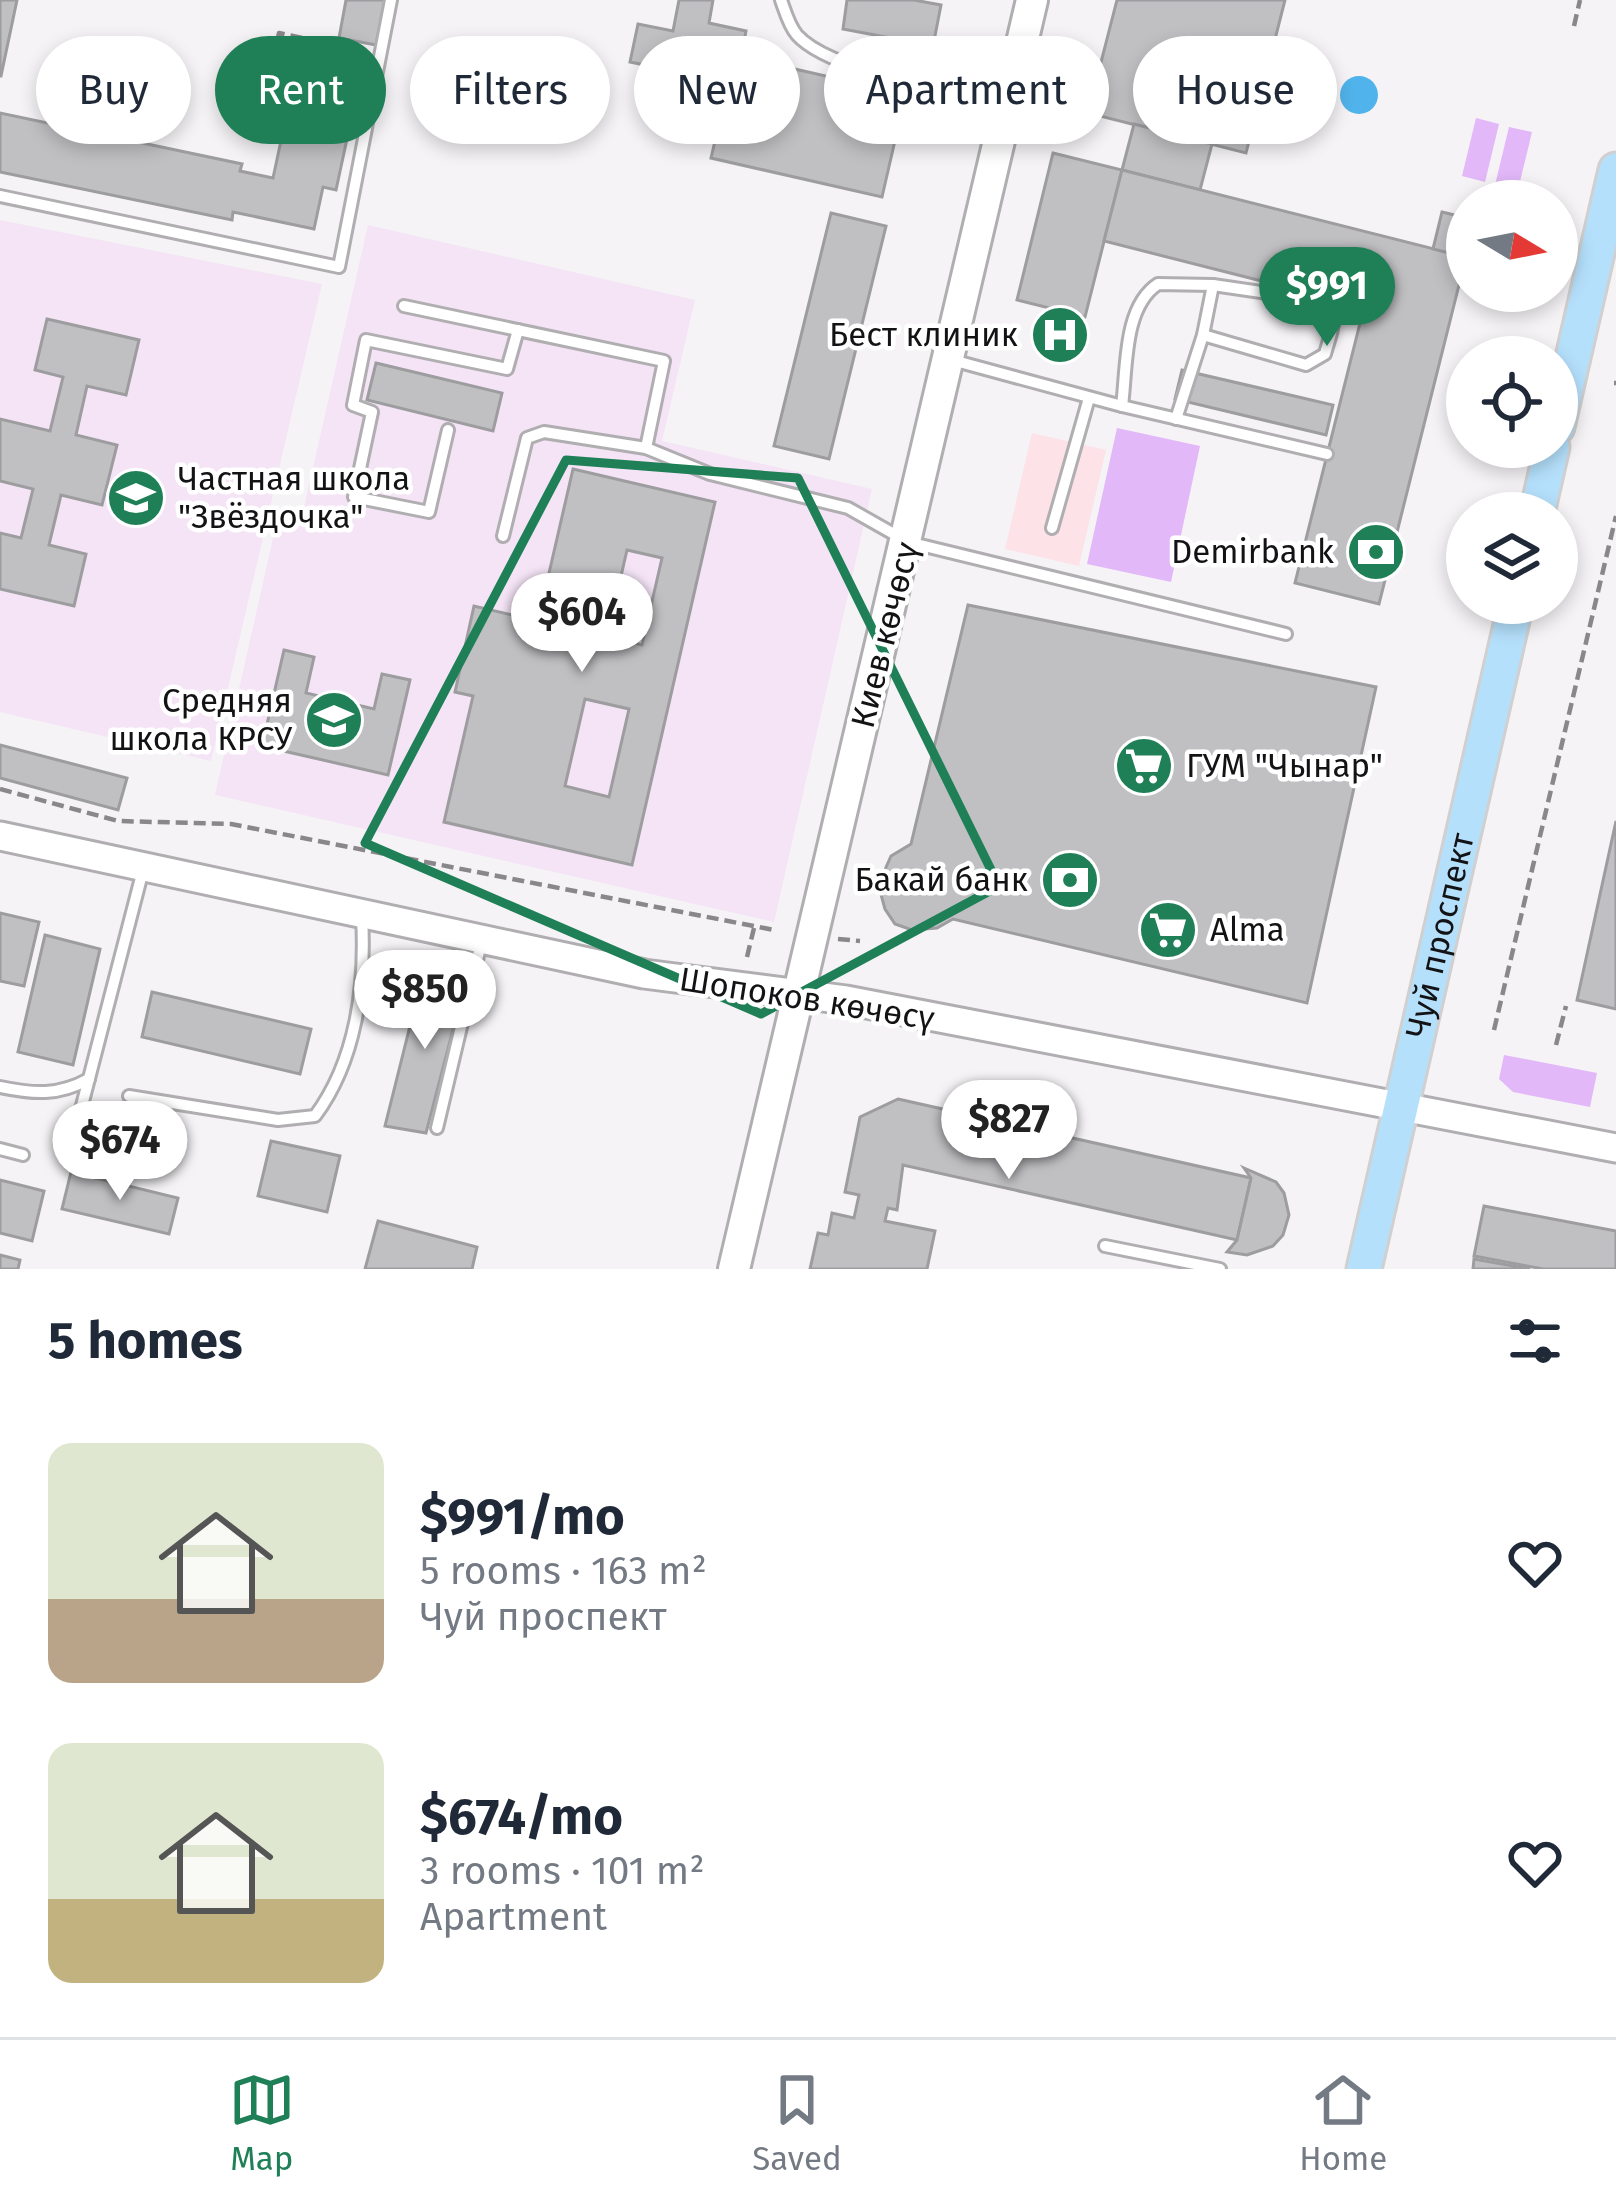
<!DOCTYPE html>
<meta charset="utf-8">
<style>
:root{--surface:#fff;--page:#f2f2f3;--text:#1f2937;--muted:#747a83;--line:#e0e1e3;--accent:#1f7f57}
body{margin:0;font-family:"Fira Sans",sans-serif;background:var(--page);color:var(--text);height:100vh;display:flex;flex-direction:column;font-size:45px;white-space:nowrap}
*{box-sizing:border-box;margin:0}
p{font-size:39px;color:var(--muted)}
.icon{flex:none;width:66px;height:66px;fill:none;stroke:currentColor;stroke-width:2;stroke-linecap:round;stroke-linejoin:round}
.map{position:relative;height:1269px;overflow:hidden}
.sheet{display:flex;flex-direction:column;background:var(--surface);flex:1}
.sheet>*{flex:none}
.hud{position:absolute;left:36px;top:36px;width:1545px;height:108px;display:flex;gap:24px}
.needle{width:78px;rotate:100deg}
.controls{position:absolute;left:1446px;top:180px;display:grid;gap:24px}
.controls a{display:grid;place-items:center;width:132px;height:132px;border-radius:50%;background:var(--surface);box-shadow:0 6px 18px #0003;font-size:60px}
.price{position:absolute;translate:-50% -102px;padding:0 27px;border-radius:42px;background:#fff;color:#222;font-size:39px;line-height:78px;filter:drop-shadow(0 3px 6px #0008)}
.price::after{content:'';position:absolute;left:50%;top:72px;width:36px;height:27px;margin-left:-18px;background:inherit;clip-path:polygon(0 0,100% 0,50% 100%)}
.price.current{background:var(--accent);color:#fff}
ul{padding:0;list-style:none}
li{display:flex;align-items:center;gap:36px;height:300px;padding:0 48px}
li span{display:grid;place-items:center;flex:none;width:336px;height:240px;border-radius:24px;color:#555}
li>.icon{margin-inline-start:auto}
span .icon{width:144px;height:144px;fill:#fffc;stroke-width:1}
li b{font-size:51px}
h2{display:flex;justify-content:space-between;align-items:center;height:144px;padding:0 48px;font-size:51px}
.chip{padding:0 42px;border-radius:54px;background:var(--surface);box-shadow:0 6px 18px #0003;font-size:42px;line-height:108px}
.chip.current{background:var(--accent);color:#fff}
.tab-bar{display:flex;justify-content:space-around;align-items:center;height:168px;border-top:3px solid var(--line);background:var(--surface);font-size:33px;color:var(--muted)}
.tab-bar a{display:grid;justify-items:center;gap:6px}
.tab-bar .current{color:var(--accent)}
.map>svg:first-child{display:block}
</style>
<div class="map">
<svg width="1616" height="1269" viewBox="0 0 1616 1269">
<rect width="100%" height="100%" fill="#f5f3f6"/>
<!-- industrial -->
<path fill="#fde2e8" d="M1032 433 1106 450 1079 566 1005 549Z"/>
<!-- education -->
<g fill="#f4e4f6">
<path d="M0 220 322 284 211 761 0 712Z"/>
<path d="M368 225 695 300 662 441 872 489 774 922 215 795 279 512 302 516Z"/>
</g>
<!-- green -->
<g fill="#e2b8f8">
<path d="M1476 118 1499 124 1485 182 1462 176Z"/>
<path d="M1509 127 1532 132 1518 190 1495 185Z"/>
<path d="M1117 428 1200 446 1171 582 1087 564Z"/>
<path d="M1504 1055 1597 1073 1590 1107 1513 1092 1499 1079Z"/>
</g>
<!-- water -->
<circle fill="#50b3eb" cx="1359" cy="95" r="19"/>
<!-- building -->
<g fill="#c0bfc2" stroke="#9d9c9f" stroke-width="3" fill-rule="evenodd">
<path d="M0 0H17L1 76H0Z"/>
<path d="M346 0H385L376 45 339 38Z"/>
<path d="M679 0H713L709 23 746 31 739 69 701 61 692 106 659 99 665 69 630 62 638 24 673 31Z"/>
<path d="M847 0H914L941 5 933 46 843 29Z"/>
<path d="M1117 0H1285L1246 153 1088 113Z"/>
<path d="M301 47 364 60 336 190 323 187 314 229 233 212 232 220 0 172V113L242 164 240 171 273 178Z"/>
<path d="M764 62 865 85 867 75 908 84 882 197 711 158 724 102 754 109Z"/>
<path d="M1134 124 1212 144 1200 190 1122 170Z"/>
<path d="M1053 153 1122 170 1085 317 1017 300Z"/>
<path d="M1122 170 1466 257 1379 604 1295 583 1364 307 1104 241Z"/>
<path d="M1442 212 1467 218 1466 257 1433 249Z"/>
<path d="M831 213 886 226 829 459 774 446Z"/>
<path d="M47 319 139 340 126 395 87 386 76 435 117 445 102 505 61 495 49 545 86 554 74 606 0 589V533L21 538 33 489 0 481V419L50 431 63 377 35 370Z"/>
<path d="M376 363 502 393 493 431 367 400Z"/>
<path d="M1182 370 1333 405 1326 435 1175 399Z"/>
<path d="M573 469 715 502 632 865 444 822 473 696 455 692 474 606 538 621ZM627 550 662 558 642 645 607 637ZM585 699 629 709 609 797 565 786Z"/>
<path d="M968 605 1376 687 1307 1003 953 919 937 928 912 930 895 924 885 909 880 891 884 872 891 856 911 844Z"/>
<path d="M284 650 314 657 306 693 374 709 382 674 410 680 388 775 262 746Z"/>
<path d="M0 745 127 778 118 810 0 778Z"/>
<path d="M1616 821V1009L1577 1000Z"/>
<path d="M0 913 39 922 24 986 0 981Z"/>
<path d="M45 935 100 949 73 1065 18 1052Z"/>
<path d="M424 970 466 980 426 1133 385 1126Z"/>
<path d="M152 992 311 1029 300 1074 142 1037Z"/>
<path d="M898 1099 1251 1178 1237 1240 903 1165 897 1210 888 1208 885 1221 935 1231 927 1269H810L818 1233 828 1235 832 1213 854 1218 859 1195 845 1192 860 1117Z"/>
<path d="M271 1141 340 1156 327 1212 258 1196Z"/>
<path d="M1244 1168 1276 1182 1284 1193 1289 1215 1283 1235 1273 1246 1247 1255 1227 1252 1237 1240 1251 1178Z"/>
<path d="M71 1172 178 1198 169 1234 62 1209Z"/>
<path d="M0 1180 44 1191 32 1241 0 1233Z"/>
<path d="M1484 1206 1616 1231V1269H1543L1474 1256Z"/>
<path d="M378 1221 477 1247 472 1269H365Z"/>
<path d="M0 1255 20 1260 18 1269H0Z"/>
<path d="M1474 1259 1530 1269H1473Z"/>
</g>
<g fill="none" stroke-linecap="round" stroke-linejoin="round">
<defs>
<g id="service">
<path d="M781 0C785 11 789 26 797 35 829 71 955 93 1005 101"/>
<path d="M0 196 339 267 391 0"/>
<path d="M404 306 664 361 646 448"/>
<path d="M1203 335 1213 285"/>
<path d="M952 360 1122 406 1327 454"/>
<path d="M1122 406C1127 368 1123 307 1158 284L1213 285 1322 301C1342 314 1330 334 1325 354L1306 365 1203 335 1176 419"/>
<path d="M448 430 429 512 354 497 372 412 353 405 366 340 507 369 518 330"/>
<path d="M1052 528 1089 398"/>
<path d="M503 536 527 438 544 432 646 448 710 474 848 508 908 542 1286 634"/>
<path d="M0 1087C34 1094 58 1096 89 1079"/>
<path d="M129 1096 278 1120 315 1116C356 1061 366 985 362 917"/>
<path d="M437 1128 481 943"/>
<path d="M71 1148 143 870"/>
<path d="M0 1149 23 1155"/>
<path d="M1105 1246 1220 1269"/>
</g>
<path id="tertiary" d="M0 836 644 974 846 1000 1616 1148"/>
<path id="secondary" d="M734 1269 1032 0"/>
<g id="primary">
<path d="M1557 427 1616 170"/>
<path d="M1537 513 1552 447"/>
<path id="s1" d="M1364 1269 1516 603"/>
</g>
</defs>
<!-- service casing -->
<use href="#service" stroke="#b0aeb1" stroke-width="16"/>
<!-- tertiary casing -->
<use href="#tertiary" stroke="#b0aeb1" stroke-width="33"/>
<!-- secondary casing -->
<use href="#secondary" stroke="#b0aeb1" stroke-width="36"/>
<!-- primary casing -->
<use href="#primary" stroke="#d0d0d0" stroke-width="39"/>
<!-- path -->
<g stroke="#89878a" stroke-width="4.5" stroke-dasharray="12 6" stroke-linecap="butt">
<path d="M1574 26 1580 0"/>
<path d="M258 127 279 33 363 51"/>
<path d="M1614 383H1616"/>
<path d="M0 789 118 821 231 824 774 930"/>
<path d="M838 939 860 941"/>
<path d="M747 957 754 928"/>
<path d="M1494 1030 1616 516"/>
<path d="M1556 1045 1566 1006"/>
</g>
<!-- service -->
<use href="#service" stroke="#fff" stroke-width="10"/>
<!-- tertiary -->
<use href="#tertiary" stroke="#fff" stroke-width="27"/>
<!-- secondary -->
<use href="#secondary" stroke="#fff" stroke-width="30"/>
<!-- primary -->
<use href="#primary" stroke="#b5e0fc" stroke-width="33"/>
</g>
<!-- marked area -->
<path fill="none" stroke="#1f7f57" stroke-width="9" stroke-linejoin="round" d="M566 460 798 478 999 886 761 1014 365 843Z"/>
<!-- icons -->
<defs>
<symbol id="hospital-disc" viewBox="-11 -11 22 22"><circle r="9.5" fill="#1f7f57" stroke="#fff"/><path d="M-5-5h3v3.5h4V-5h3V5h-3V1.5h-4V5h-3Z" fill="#fff"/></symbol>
<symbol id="school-disc" viewBox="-11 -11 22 22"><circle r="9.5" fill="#1f7f57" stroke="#fff"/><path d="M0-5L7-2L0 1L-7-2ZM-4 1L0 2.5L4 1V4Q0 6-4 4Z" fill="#fff"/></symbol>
<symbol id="bank-disc" viewBox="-11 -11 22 22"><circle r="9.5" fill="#1f7f57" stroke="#fff"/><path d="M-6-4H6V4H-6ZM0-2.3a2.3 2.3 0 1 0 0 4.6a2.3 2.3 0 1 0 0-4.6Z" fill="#fff"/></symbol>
<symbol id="supermarket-disc" viewBox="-11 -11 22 22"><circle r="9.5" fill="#1f7f57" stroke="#fff"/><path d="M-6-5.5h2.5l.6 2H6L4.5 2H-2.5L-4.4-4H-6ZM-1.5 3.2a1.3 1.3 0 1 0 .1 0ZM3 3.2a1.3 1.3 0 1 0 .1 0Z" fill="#fff"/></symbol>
</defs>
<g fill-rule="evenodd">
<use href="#hospital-disc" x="1027" y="302" width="66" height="66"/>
<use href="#school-disc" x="103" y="465" width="66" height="66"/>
<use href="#bank-disc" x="1343" y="519" width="66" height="66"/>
<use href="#school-disc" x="301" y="687" width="66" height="66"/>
<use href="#supermarket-disc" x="1111" y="733" width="66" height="66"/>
<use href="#bank-disc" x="1037" y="847" width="66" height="66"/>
<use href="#supermarket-disc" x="1135" y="897" width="66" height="66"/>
</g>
<g text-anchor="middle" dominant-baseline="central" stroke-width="9" stroke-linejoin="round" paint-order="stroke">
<!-- poi labels -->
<g font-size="33" fill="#131214" stroke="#fff" text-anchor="end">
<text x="1018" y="335">Бест клиник</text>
<text x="178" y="479" text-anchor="start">Частная школа<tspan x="178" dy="38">"Звёздочка"</tspan></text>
<text x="1334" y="552">Demirbank</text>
<text x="292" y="701">Средняя<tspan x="292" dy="38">школа КРСУ</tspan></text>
<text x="1186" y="766" text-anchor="start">ГУМ "Чынар"</text>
<text x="1028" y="880">Бакай банк</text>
<text x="1210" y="930" text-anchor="start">Alma</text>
</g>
<!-- street labels -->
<g font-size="33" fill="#131214" stroke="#fff">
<text transform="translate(885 635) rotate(-76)">Киев көчөсү</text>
<text stroke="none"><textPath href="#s1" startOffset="342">Чуй проспект</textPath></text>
<text transform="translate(807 999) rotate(9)">Шопоков көчөсү</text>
</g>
</g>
</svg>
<div class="controls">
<a><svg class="needle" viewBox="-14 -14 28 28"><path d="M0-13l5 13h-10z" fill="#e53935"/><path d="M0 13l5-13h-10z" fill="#747a83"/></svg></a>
<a><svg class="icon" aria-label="locate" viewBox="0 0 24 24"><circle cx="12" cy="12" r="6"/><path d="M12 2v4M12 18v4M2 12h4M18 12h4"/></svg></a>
<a><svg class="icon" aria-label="layers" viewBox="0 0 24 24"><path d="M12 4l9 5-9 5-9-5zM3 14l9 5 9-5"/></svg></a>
</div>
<b class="price current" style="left:1327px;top:349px">$991</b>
<b class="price" style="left:582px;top:675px">$604</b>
<b class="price" style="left:425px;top:1052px">$850</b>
<b class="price" style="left:1009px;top:1182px">$827</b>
<b class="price" style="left:120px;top:1203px">$674</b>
<div class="hud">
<a class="chip">Buy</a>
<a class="chip current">Rent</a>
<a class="chip">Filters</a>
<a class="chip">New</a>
<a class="chip">Apartment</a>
<a class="chip">House</a>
</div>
</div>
<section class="sheet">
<h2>5 homes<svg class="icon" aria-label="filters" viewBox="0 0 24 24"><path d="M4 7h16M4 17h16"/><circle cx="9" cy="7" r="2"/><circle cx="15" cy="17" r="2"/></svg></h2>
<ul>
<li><span style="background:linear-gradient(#dfe7d0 65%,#b9a48a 0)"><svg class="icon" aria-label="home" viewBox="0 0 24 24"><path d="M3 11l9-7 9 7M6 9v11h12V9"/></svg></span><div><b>$991/mo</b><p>5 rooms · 163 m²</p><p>Чуй проспект</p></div><svg class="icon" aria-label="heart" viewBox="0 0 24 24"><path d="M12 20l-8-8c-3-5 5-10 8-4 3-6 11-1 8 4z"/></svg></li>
<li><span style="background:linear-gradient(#dfe7d0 65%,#c2b280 0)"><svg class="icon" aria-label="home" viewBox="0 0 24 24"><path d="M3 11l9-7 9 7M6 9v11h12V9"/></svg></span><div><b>$674/mo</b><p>3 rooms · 101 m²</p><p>Apartment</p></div><svg class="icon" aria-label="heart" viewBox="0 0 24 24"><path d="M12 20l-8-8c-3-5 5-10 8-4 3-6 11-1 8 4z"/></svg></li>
</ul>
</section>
<nav class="tab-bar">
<a class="current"><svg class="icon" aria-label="map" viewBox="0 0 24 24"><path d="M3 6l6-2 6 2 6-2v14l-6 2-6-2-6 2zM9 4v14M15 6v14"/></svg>Map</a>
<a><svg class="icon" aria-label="saved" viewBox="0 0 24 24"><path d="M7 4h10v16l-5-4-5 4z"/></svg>Saved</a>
<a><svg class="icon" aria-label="home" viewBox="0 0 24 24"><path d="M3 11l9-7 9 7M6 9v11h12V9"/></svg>Home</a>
</nav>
